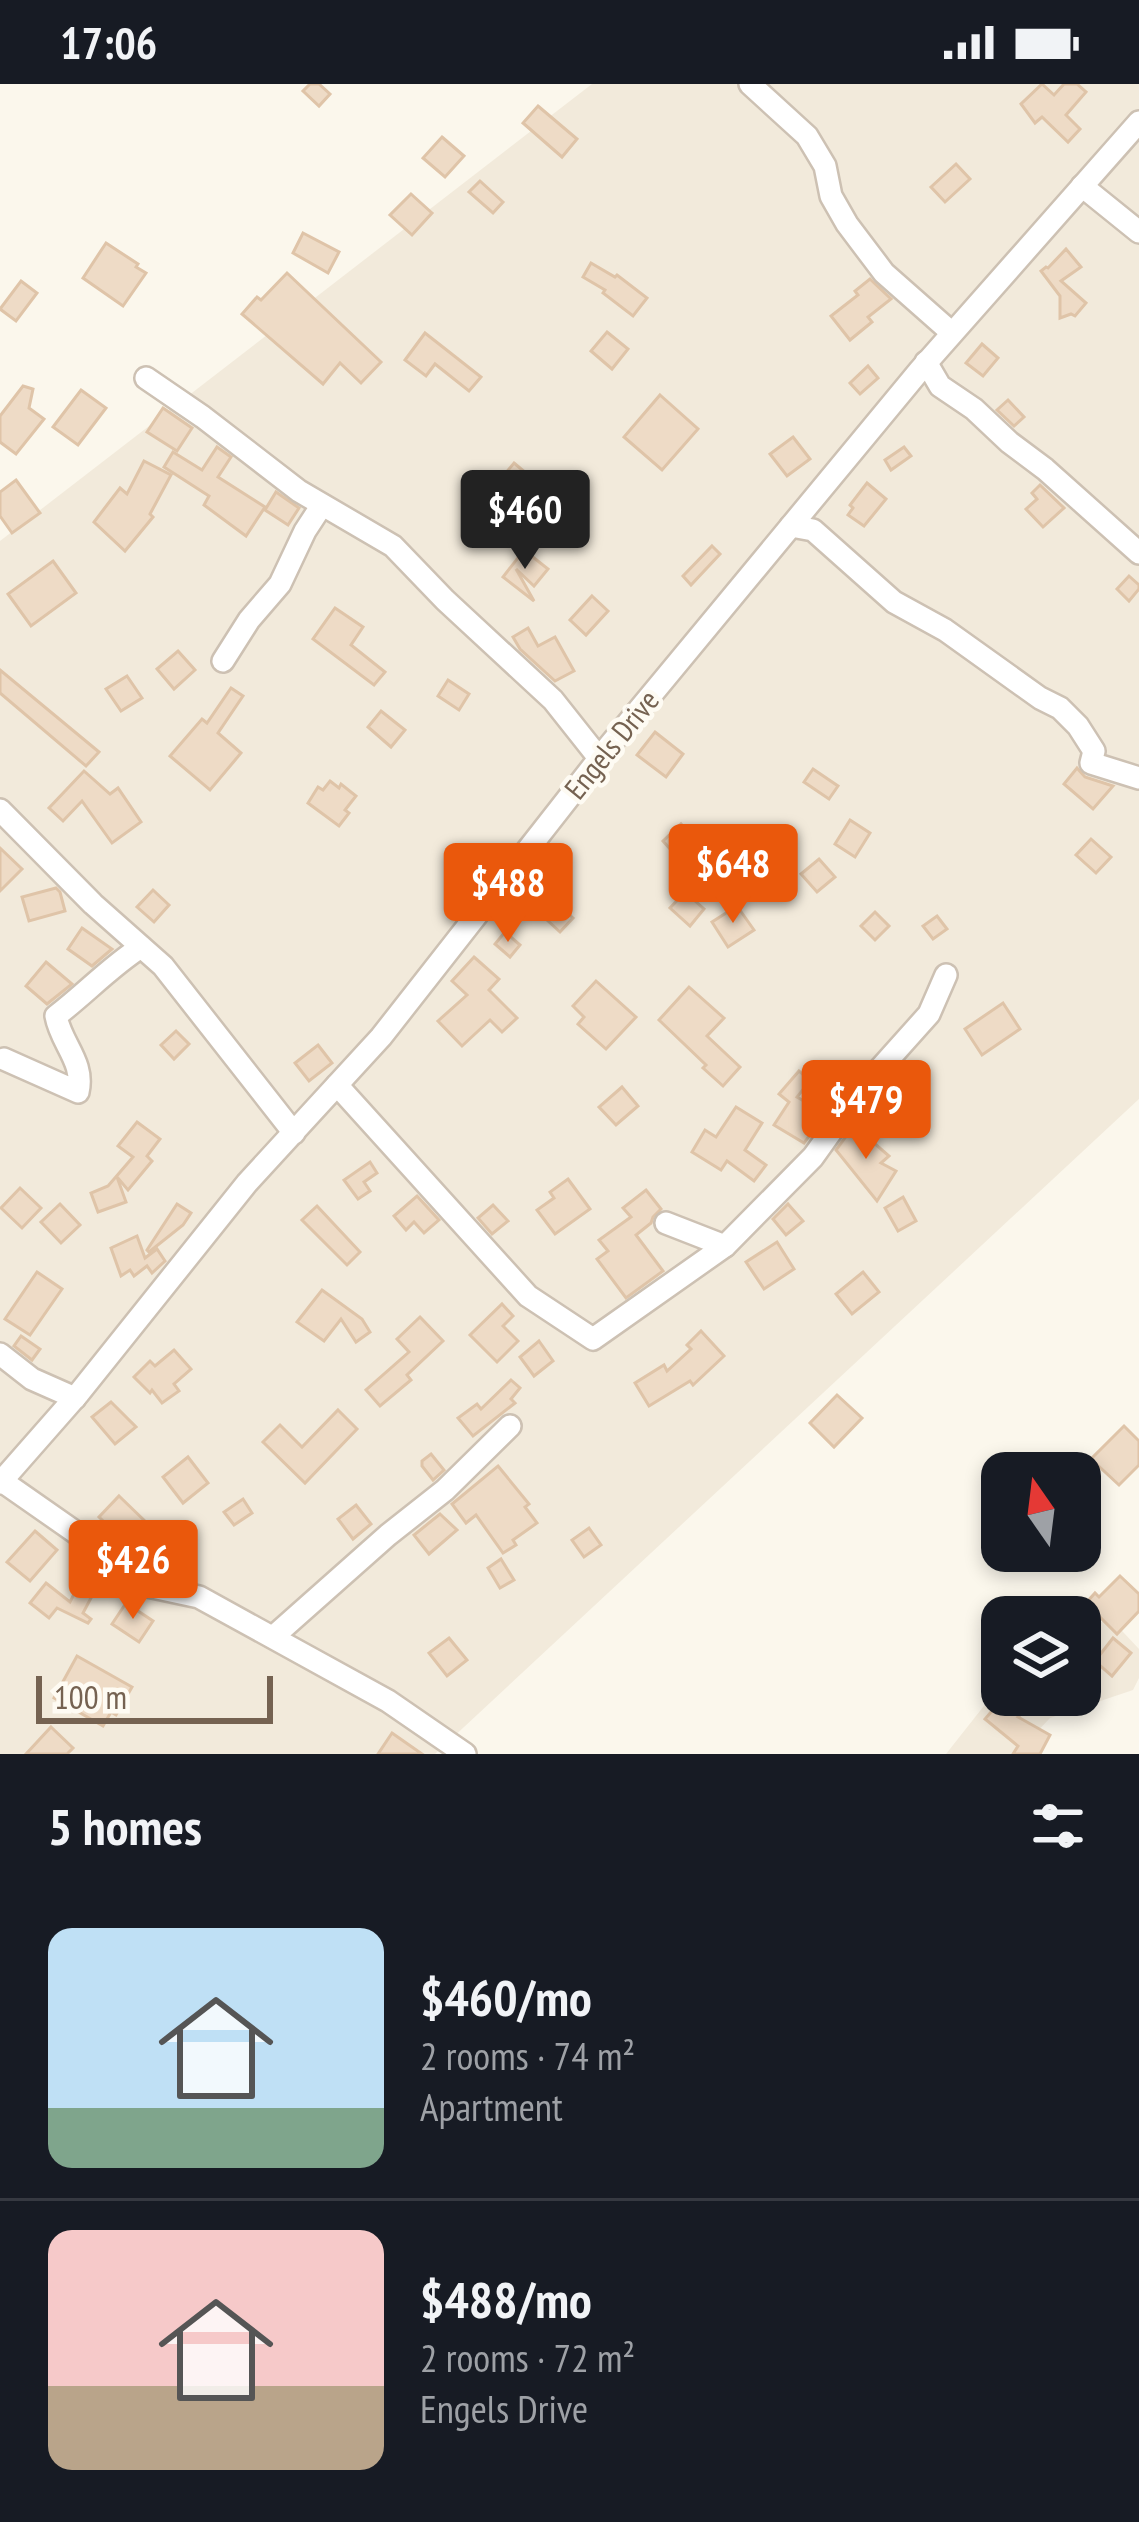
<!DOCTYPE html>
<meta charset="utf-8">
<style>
:root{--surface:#171b24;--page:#20242c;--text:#f1f3f6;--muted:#9ea1a6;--line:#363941;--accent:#ea580c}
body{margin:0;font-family:"PT Sans Narrow",sans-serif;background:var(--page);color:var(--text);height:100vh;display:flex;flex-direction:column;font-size:45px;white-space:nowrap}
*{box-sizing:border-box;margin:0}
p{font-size:39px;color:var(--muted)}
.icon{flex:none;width:66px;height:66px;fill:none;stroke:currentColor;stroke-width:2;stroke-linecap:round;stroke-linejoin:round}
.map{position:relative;height:1670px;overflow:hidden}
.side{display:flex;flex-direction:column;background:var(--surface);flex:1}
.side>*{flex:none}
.needle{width:78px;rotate:346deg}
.fabs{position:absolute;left:981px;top:1368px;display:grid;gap:24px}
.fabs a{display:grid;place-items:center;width:120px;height:120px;border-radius:24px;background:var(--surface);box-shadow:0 6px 18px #0003;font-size:60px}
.scale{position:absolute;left:36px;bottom:30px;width:237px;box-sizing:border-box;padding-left:12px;border:6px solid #756251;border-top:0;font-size:33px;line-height:42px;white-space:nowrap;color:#756251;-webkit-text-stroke:9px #fefbf3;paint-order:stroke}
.price{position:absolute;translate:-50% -102px;padding:0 27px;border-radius:12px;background:var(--accent);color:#fff;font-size:39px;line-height:78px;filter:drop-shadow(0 3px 6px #0008)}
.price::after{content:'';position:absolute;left:50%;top:72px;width:36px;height:27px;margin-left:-18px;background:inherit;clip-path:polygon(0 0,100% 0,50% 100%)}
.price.active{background:#222;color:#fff}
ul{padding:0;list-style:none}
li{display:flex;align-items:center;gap:36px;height:300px;padding:0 48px}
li+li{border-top:3px solid var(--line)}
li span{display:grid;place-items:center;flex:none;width:336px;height:240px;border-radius:24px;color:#555}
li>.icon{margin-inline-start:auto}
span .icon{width:144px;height:144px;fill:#fffc;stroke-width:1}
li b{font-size:51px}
h2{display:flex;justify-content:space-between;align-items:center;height:144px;padding:0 48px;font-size:51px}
.status{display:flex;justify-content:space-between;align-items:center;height:84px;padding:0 60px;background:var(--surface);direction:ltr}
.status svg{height:33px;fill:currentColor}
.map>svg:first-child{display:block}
</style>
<div class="status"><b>17:06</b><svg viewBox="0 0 49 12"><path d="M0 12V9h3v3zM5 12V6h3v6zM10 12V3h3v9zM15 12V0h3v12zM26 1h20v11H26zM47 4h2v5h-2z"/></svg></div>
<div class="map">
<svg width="1139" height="1670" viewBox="0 0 1139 1670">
<rect width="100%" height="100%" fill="#fbf7ec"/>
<!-- residential -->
<g fill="#f2eadb">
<path d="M592 0H1139V1015L435 1670H0V457Z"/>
<path d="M1109 1533 1139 1565V1594L1133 1606 1050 1634 1016 1670H946L987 1618 1002 1608V1611H1080V1553Z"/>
</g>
<!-- building -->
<g fill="#eedbc6" stroke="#dfc4a8" stroke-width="3">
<path d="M310 0H319L330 10 319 22 303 7Z"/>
<path d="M1042 0 1054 11 1064 0H1077L1086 8 1066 31 1080 45 1068 58 1042 33 1035 39 1021 20Z"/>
<path d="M538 22 577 55 562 73 523 39Z"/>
<path d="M442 53 464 72 445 93 423 74Z"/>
<path d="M956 80 970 95 945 118 931 103Z"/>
<path d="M480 97 503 118 493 129 469 108Z"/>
<path d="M411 110 432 129 412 151 390 131Z"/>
<path d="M303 149 339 168 328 189 293 169Z"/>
<path d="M106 159 138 180 136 183 146 189 123 222 83 194Z"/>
<path d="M1066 165 1081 183 1061 197 1086 219 1075 232 1071 230 1060 234V212L1041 187 1046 183 1048 184Z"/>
<path d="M591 179 615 193 617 191 647 214 633 232 603 209 605 206 583 193Z"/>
<path d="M287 189 381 278 361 299 340 279 323 300 242 230 257 213 261 216Z"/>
<path d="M870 195 891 215 868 233 872 238 850 256 831 232 858 211 855 207Z"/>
<path d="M21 197 37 209 16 237 0 225Z"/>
<path d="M607 248 628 265 612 285 591 267Z"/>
<path d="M425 249 481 293 469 307 435 280 426 292 405 276Z"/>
<path d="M982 260 998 274 983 292 966 279Z"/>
<path d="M868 282 878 294 860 310 850 299Z"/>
<path d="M23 302 33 305 29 324 44 335 16 370 0 358V332Z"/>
<path d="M81 306 106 324 78 361 53 343Z"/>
<path d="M660 311 698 345 662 386 624 353Z"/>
<path d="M1008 316 1024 333 1014 342 997 326Z"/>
<path d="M163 324 192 344 177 367 147 348Z"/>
<path d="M793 353 810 375 787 392 770 370Z"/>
<path d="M217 363 231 373 218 393 265 423 246 452 204 421 209 412 164 383 173 368 202 386Z"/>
<path d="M904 363 911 372 891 386 885 376Z"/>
<path d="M144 377 171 391 150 430 153 433 125 467 94 438 120 404 127 410Z"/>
<path d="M514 379 545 405 526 428 495 402Z"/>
<path d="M16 396 40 429 12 449 0 432V408Z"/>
<path d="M867 399 886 415 864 442 848 431 853 424 850 421Z"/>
<path d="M1040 401 1064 424 1043 443 1026 425 1037 415 1032 409Z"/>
<path d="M276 408 299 424 288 441 265 426Z"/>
<path d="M712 462 720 470 691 501 683 492Z"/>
<path d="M524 466 548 485 534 502 516 485 534 517 503 493Z"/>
<path d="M53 477 76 509 31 542 8 510Z"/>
<path d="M1129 492 1139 501V505L1129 517 1117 505Z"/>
<path d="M592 512 608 527 586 551 570 536Z"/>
<path d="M335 524 363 543 351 561 385 588 374 601 313 555Z"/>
<path d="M528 544 538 562 555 553 574 587 555 597 520 565 513 553Z"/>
<path d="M178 567 195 586 174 605 157 585Z"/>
<path d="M0 586 99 668 86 682 0 609Z"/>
<path d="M127 592 142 614 121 627 106 605Z"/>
<path d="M448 596 469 610 459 626 438 612Z"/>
<path d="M231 604 243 612 218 649 241 669 210 706 170 672 202 635 207 639Z"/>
<path d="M381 627 405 646 391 663 368 643Z"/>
<path d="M655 648 683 670 666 693 637 671Z"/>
<path d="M1077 684 1085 693 1113 702 1093 725 1064 700Z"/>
<path d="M813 685 838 702 829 715 804 698Z"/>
<path d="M84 687 110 710 118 704 141 738 112 759 82 717 63 737 49 724Z"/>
<path d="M330 697 339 704 341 700 356 712 345 726 349 729 339 742 308 719 318 703 323 706Z"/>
<path d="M850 736 870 749 855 773 835 760Z"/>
<path d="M681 740 698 759 680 776 663 757Z"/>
<path d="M1091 755 1111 773 1096 789 1076 771Z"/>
<path d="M0 764 22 785 0 807Z"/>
<path d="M819 775 835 793 817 808 801 790Z"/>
<path d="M56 804 60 808 65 827 29 837 22 813Z"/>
<path d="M153 806 169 821 154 838 137 823Z"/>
<path d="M685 808 704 825 690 842 670 824Z"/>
<path d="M548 811 573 834 560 848 535 825Z"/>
<path d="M737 822 754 846 728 863 712 838Z"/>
<path d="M875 828 889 842 875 856 861 842Z"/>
<path d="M937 832 947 845 933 855 923 842Z"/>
<path d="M82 844 112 865 92 882 68 865Z"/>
<path d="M505 848 520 861 510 873 495 860Z"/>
<path d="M474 873 499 895 489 906 517 934 502 948 490 936 462 962 438 937 467 911 452 897Z"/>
<path d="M46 878 72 900 47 920 26 902Z"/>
<path d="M596 897 636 933 606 965 578 940 584 933 573 922Z"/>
<path d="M689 903 724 934 707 952 740 983 723 1002 703 984 706 981 659 936Z"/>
<path d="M1003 919 1020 945 982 971 965 945Z"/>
<path d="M176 947 189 960 174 975 161 961Z"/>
<path d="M318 961 332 979 309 997 295 979Z"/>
<path d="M799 987 810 997 797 1013 823 1028 817 1038 819 1039 804 1059 774 1041 789 1018 779 1010Z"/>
<path d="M622 1003 638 1022 616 1041 599 1023Z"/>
<path d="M736 1023 762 1039 745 1066 766 1081 754 1097 727 1077 721 1086 692 1068 705 1046 716 1053Z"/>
<path d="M137 1038 160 1055 147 1072 152 1077 128 1106 117 1093 126 1118 98 1128 91 1109 108 1102 133 1073 118 1062Z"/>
<path d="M855 1040 871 1060 873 1058 889 1072 881 1079 896 1087 877 1117 836 1066Z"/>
<path d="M370 1078 377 1089 364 1098 370 1107 358 1115 344 1096Z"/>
<path d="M568 1095 590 1125 555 1150 537 1126 554 1114 550 1108Z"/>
<path d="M20 1104 41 1124 22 1144 1 1124Z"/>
<path d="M646 1106 661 1125 653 1133 651 1139 636 1151 663 1187 626 1214 597 1175 608 1167 599 1156 631 1133 623 1124Z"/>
<path d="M417 1112 439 1136 424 1149 414 1138 406 1146 394 1132Z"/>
<path d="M903 1113 916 1137 898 1147 885 1124Z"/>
<path d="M60 1120 80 1141 61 1159 41 1138Z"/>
<path d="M177 1120 191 1129 183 1141 149 1168 147 1166Z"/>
<path d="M788 1120 803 1137 786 1151 773 1135Z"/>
<path d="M493 1121 508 1137 492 1150 478 1134Z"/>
<path d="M317 1122 360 1168 347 1181 302 1136Z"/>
<path d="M137 1152 145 1174 157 1165 165 1177 152 1189 147 1182 134 1192 130 1186 121 1192 111 1164Z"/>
<path d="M777 1158 794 1185 764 1205 746 1178Z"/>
<path d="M37 1188 62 1205 30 1251 5 1235Z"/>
<path d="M863 1188 879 1208 852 1230 836 1210Z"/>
<path d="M322 1206 362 1235 370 1248 356 1258 341 1235 324 1257 297 1238Z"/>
<path d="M502 1220 513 1232 503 1242 518 1257 497 1278 470 1251Z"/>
<path d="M420 1233 443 1257 407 1291 411 1296 380 1322 366 1306 409 1268 397 1255Z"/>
<path d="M701 1247 724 1272 693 1301 690 1297 649 1322 635 1299 664 1281 667 1287 691 1265 687 1261Z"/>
<path d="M21 1252 40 1265 32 1276 14 1262Z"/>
<path d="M539 1257 553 1277 534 1292 520 1273Z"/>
<path d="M174 1266 191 1285 174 1300 179 1307 162 1319 152 1306 150 1309 134 1293 150 1277 155 1282Z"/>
<path d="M511 1296 520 1304 511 1315 515 1319 473 1352 458 1334 477 1320 481 1325Z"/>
<path d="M837 1311 862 1334 834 1363 810 1339Z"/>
<path d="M111 1318 136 1343 115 1360 92 1333Z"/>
<path d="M338 1326 357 1345 305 1399 263 1358 280 1341 302 1363Z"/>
<path d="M1124 1342 1139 1357V1381L1119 1401 1091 1375Z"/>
<path d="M431 1370 444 1386 433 1396 422 1382V1377Z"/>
<path d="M188 1373 208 1399 183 1419 163 1393Z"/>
<path d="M498 1382 529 1420 525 1423 537 1439 513 1456 516 1461 503 1469 476 1431 466 1439 452 1420Z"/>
<path d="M119 1412 148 1440 128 1461 99 1433Z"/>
<path d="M243 1415 252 1429 234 1441 224 1428Z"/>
<path d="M356 1421 371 1440 353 1455 338 1435Z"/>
<path d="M440 1430 457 1446 429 1470 414 1451Z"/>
<path d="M589 1444 601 1461 584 1473 572 1456Z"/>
<path d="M35 1447 57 1466 30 1497 7 1478Z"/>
<path d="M501 1475 514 1496 500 1504 488 1484Z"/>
<path d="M1120 1492 1139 1510V1527L1117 1550 1086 1519 1095 1509 1099 1513Z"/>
<path d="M46 1499 70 1518 77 1504 92 1512 83 1529 91 1535 88 1539 57 1524 49 1534 30 1519Z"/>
<path d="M126 1519 153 1537 139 1558 112 1540Z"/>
<path d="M449 1554 467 1576 447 1592 429 1569Z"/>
<path d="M1113 1554 1131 1569 1112 1592 1095 1577Z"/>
<path d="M77 1572 132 1603 116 1631 111 1628 103 1642 54 1614Z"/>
<path d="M1003 1614 1022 1629 1018 1633 1050 1651 1040 1670H1013L1018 1662 985 1635Z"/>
<path d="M51 1643 73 1664 67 1670H26Z"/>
<path d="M392 1649 422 1670H378Z"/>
</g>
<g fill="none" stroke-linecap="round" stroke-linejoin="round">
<defs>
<g id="minor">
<path d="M750 0 807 52 825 82 831 112 847 140 884 189 952 249"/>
<path d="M1082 102 1139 148"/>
<path d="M926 278 940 302 974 325 1009 358 1045 385 1139 469"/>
<path d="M146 294 203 333 299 407 393 462 445 516 553 616 599 674"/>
<path d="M791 442 813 446 894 518 945 546 1040 614 1060 624 1078 642 1094 667 1091 679 1139 694"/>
<path d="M223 577 249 536 280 500 305 447 322 421"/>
<path d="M0 726 93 820 163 882 294 1049"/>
<path d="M4 975 78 1008C85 978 61 960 56 932 85 910 111 882 141 863"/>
<path d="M337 1001 528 1212 593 1255 725 1162 813 1073 861 1006 929 930 946 891"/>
<path d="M666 1139 725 1162"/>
<path d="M0 1270 32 1295 75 1314"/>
<path d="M2 1397 115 1476 143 1501 199 1513 388 1617 465 1670"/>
<path d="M0 1399 79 1309 247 1099 381 953 609 662 920 286 1139 38"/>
<path d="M273 1553 388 1451 445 1406 510 1342"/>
</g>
</defs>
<!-- minor casing -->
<use href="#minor" stroke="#cdc1b3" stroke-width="26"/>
<!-- minor -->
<use href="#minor" stroke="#fff" stroke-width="21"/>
</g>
<g text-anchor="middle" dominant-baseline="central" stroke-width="9" stroke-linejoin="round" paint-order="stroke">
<!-- street labels -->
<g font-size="30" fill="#756251" stroke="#fefbf3">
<text transform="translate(611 660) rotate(-51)">Engels Drive</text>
</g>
</g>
</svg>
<div class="fabs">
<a><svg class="needle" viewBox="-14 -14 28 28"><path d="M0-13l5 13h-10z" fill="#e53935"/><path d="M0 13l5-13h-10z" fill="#9ea1a6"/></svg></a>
<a><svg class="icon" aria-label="layers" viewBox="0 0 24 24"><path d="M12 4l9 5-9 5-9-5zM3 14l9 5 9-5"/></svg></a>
</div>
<div class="scale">100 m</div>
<b class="price active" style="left:525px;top:488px">$460</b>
<b class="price" style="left:733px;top:842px">$648</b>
<b class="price" style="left:508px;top:861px">$488</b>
<b class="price" style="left:866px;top:1078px">$479</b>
<b class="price" style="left:133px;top:1538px">$426</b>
</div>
<section class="side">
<h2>5 homes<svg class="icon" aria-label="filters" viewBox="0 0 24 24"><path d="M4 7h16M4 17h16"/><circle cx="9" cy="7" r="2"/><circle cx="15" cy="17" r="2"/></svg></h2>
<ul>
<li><span style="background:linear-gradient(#bfe0f5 75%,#7fa58c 0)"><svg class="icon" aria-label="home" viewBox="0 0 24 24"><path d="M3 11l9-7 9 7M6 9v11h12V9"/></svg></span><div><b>$460/mo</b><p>2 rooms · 74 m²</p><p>Apartment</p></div></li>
<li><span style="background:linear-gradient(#f6c9c9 65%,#b9a48a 0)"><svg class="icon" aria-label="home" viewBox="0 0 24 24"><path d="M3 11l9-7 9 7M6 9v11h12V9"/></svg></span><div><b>$488/mo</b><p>2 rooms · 72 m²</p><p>Engels Drive</p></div></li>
</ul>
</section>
